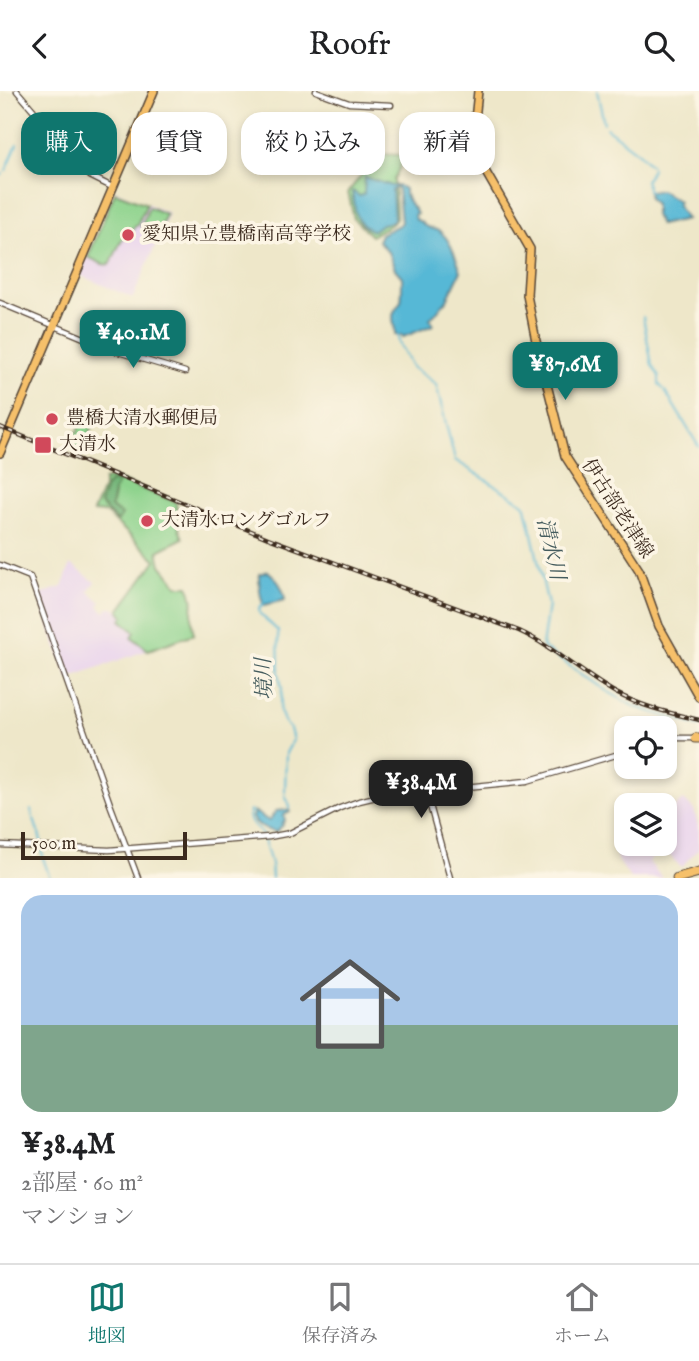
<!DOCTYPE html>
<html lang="ja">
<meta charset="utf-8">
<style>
:root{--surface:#fff;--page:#f6f6f6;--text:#202124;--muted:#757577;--line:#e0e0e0;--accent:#0f766e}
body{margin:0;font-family:"IM FELL English","Noto Serif JP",serif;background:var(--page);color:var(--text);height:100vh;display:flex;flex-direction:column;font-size:26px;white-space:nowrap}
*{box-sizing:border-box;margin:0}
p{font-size:23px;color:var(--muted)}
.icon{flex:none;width:38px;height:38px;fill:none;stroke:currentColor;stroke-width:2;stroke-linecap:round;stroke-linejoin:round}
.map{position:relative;height:787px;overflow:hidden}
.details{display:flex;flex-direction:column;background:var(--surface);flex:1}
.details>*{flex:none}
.hud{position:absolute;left:21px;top:21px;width:658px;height:63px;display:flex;gap:14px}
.controls{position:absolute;left:614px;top:625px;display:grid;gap:14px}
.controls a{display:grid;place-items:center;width:63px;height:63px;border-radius:14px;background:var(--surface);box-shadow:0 4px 10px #0003;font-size:35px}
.scale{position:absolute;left:21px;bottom:18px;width:166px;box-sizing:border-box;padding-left:7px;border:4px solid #3b2a1e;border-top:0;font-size:19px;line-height:24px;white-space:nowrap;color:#3b2a1e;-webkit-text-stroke:5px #fcf5e5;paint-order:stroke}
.price{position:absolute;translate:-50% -60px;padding:0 16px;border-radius:14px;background:var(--accent);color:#fff;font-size:23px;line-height:46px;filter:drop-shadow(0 2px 4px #0008)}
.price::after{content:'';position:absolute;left:50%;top:42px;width:21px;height:16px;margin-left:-10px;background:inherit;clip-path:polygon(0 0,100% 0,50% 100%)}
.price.selected{background:#222;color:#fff}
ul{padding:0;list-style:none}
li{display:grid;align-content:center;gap:14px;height:371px;padding:0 21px}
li+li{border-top:2px solid var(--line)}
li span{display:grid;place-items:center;height:217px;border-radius:21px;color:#555}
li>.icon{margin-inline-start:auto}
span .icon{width:126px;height:126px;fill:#fffc;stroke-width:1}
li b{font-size:30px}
.pill{padding:0 24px;border-radius:21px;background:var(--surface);box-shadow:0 4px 10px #0003;font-size:24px;line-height:63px}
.pill.selected{background:var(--accent);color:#fff}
header{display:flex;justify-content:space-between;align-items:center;height:91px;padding:0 21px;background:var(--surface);font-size:32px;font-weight:600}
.tabs{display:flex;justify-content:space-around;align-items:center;height:98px;border-top:2px solid var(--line);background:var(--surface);font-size:19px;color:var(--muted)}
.tabs a{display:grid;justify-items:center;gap:4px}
.tabs .selected{color:var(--accent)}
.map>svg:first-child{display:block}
</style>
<header><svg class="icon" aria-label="back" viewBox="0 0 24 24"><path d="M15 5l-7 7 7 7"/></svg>Roofr<svg class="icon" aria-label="search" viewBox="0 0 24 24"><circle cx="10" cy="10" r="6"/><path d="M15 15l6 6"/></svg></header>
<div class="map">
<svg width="699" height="787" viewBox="0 0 699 787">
<rect width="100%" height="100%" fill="#fcf5e5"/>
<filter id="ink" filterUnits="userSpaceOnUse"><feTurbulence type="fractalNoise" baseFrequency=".0143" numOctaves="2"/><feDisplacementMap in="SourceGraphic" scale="14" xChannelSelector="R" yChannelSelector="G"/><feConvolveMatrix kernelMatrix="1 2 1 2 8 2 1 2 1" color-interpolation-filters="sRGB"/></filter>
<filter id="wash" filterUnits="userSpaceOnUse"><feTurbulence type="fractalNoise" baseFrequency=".00686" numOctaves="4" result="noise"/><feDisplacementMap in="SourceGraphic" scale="28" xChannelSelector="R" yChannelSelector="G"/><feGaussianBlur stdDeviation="1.57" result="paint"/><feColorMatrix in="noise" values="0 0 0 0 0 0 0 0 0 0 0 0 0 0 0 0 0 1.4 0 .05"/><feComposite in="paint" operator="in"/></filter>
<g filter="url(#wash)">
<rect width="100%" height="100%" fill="#eee7c9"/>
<!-- built -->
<g fill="#e8d2ee">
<path d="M115 99 169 122 133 207 79 184Z"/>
<path d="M71 473 95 491 88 500 101 511 98 515 105 521 109 517H114L124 525 121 529 135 541 132 546 148 559 68 587 38 504 62 496Z"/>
<path d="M684 709 694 719 699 739V757L686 771 684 775 681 776 665 760 667 757 663 753 665 752V727L681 710Z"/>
<path d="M626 740V752L657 753 661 758 649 771 662 787H630L616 766Z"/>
</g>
<!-- green -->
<g fill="#8ed38d" stroke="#647e56" stroke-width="2">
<path d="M374 63 400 64 401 74 394 88 396 127 393 132 371 145 354 128 348 101 373 70Z"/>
<path d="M115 101 147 113 137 134 128 141 121 150 110 174 102 173 88 166Z"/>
<path d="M149 116 166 123 158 143 141 136Z"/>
<path d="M86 321 96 322V326L83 358 68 351 73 341 77 342Z"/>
<path d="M113 387 176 411 179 438 183 447 158 460 161 474 178 495H188C196 507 191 518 192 531 192 535 193 539 194 543L148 559 132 546 135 541 121 529 124 525 119 520 156 469 106 422 93 421 104 395V389Z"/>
</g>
<!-- forest -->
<path fill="#72b578" stroke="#56704b" stroke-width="2" d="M110 391H116L118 392 113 401 114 403 111 416 122 424 117 431 100 413 106 396Z"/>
<!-- water -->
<g fill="#57b8d6" stroke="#49717a" stroke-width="2">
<path d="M365 86 392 95H399L404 98C404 108 413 115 417 123L414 124 415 128 421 131C426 139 433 136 440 141 450 147 457 170 461 180L446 211C439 214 439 222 430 227L433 234 403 246 401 244 400 245 395 244C396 238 393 233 393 226 393 219 398 216 401 210 402 206 402 192 402 186L395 178 388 161 378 150 381 143 399 134 401 131 398 98 395 97 392 100 394 128 392 131 382 133 373 140C355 134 355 118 352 101L353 100 359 105 364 103Z"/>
<path d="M660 99 678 110 677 114 686 128 660 134 655 124V113L649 107 648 101Z"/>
<path d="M268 480C277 487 284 498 285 509L264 514C260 509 259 490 259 483Z"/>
<path d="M290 718V721L284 724 285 730 282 732 283 734 276 741C266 739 257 735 252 726L255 721 269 730 276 720 288 719Z"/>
</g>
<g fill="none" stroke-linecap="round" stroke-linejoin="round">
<!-- stream -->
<g stroke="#57b8d6" stroke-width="2">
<path d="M597 0 604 32"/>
<path d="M606 37 639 62 651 74"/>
<path d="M6 80 17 53"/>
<path d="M0 85 3 83"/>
<path d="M649 101 645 89 648 86 652 77"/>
<path d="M643 226 652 274 659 285V293L663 298"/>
<path d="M398 245 399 252 413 277 436 293 455 369 524 413 526 416 548 514 542 556 605 599 635 616 699 635"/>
<path d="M665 300 699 356"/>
<path d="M259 517 265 511"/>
<path d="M259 518 260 523 278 540 279 582 282 598 280 620 284 630 290 638 293 649 286 662 285 701"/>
<path d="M285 704 290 715V718"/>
<path d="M31 719 33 725"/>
<path d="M253 722 250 720C246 732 257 734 262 744"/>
<path d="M34 728 38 741"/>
<path d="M39 743 42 754"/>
<path d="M264 749 271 772 272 787"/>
<path d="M42 758 43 767 50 787"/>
</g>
</g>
</g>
<g filter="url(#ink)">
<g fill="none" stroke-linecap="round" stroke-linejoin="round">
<defs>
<g id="minor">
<path d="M17 0 90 85 112 96"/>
<path d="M316 0 349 12 391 14"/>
<path d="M0 212 115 260 185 281"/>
<path d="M0 474 30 486 110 713 138 787"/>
<path d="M665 650 674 647H695"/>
<path d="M426 700 450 787"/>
<path d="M0 754 109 759 269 746 290 742 340 717 359 710 384 704 527 690 626 661"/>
</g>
<g id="major">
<path d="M478 0 475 29 484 78 530 158 527 204 536 250 565 365 639 479 659 535 699 606"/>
<path d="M0 362 154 0"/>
</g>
<g id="highway">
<path d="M696 647H699"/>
<path d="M677 787 699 781"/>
</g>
</defs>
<!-- minor casing -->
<use href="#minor" stroke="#564638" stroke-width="7"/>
<!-- major casing -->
<use href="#major" stroke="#564638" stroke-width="10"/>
<!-- highway casing -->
<use href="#highway" stroke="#564638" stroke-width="11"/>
<!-- minor -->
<use href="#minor" stroke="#fff" stroke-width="4.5"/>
<!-- major -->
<use href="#major" stroke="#f6c06b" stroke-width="7"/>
<!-- highway -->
<use href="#highway" stroke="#f6c06b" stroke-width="9"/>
<defs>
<path id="rail" d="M0 336 268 447 519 540C554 556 582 583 616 602 642 616 671 622 699 629"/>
</defs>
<!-- rail casing -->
<use href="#rail" stroke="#3b2a1e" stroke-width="4.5"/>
<!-- rail -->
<use href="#rail" stroke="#fcf5e5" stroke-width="2" stroke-dasharray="5" stroke-linecap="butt"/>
</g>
</g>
<!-- markers -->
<g fill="#d1495b" stroke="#fcf5e5" stroke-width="2.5">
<circle cx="128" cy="144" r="7"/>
<circle cx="52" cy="328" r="7"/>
<rect x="34" y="345" width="18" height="18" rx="3.5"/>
<circle cx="147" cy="430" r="7"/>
</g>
<g text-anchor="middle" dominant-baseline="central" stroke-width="7" stroke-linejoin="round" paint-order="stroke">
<!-- poi labels -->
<g font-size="19" fill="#3b2a1e" stroke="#fcf5e5" text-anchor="start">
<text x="142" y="144">愛知県立豊橋南高等学校</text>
<text x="66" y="328">豊橋大清水郵便局</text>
<text x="59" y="354">大清水</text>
<text x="161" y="430">大清水ロングゴルフ</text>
</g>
<!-- street labels -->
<g font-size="19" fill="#3b2a1e" stroke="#fcf5e5">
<text transform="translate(617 418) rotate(57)">伊古部老津線</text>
</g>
<!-- water labels -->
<g font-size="21" font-style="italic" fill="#455c5e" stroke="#fcf5e5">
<text transform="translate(550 458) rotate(77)">清水川</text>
<text transform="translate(265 588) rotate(-92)">境川</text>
</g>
</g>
</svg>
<div class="controls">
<a><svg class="icon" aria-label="locate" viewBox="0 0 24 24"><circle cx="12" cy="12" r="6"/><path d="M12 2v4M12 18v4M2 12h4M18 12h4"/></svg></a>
<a><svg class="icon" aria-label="layers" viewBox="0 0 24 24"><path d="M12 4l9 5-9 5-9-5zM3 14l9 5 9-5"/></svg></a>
</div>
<div class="scale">500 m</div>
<b class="price" style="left:133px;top:279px">¥40.1M</b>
<b class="price" style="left:565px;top:311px">¥87.6M</b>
<b class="price selected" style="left:421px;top:729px">¥38.4M</b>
<div class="hud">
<a class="pill selected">購入</a>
<a class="pill">賃貸</a>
<a class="pill">絞り込み</a>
<a class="pill">新着</a>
</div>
</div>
<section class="details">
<ul>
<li><span style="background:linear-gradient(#a9c7e8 60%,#7fa58c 0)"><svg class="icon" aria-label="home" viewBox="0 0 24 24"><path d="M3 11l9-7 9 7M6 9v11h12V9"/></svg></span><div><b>¥38.4M</b><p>2部屋 · 60 m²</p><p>マンション</p></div></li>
</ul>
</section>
<nav class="tabs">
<a class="selected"><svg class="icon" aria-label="map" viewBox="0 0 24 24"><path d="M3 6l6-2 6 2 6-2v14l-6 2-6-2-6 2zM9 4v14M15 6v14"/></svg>地図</a>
<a><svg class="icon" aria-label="saved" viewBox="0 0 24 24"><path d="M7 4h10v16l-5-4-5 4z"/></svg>保存済み</a>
<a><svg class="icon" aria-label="home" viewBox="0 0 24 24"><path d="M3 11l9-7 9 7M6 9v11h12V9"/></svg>ホーム</a>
</nav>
